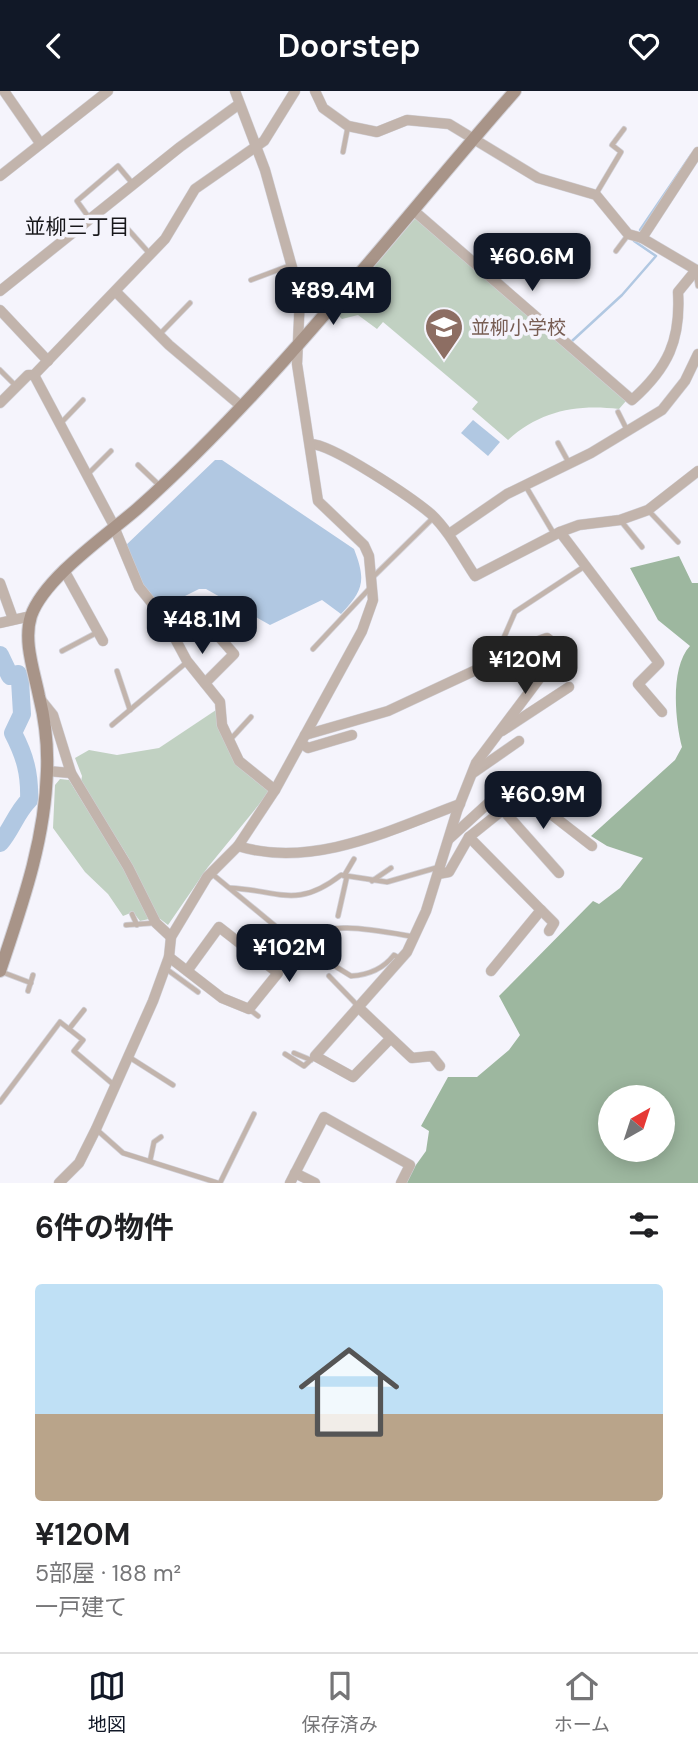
<!DOCTYPE html>
<html lang="ja">
<meta charset="utf-8">
<style>
:root{--surface:#fff;--page:#f6f6f6;--text:#202124;--muted:#757577;--line:#e0e0e0;--accent:#111827}
body{margin:0;font-family:"DM Sans","Noto Sans JP",sans-serif;background:var(--page);color:var(--text);height:100vh;display:flex;flex-direction:column;font-size:26px;white-space:nowrap}
*{box-sizing:border-box;margin:0}
p{font-size:23px;color:var(--muted)}
.icon{flex:none;width:38px;height:38px;fill:none;stroke:currentColor;stroke-width:2;stroke-linecap:round;stroke-linejoin:round}
.map{position:relative;height:1092px;overflow:hidden}
.details{display:flex;flex-direction:column;background:var(--surface);flex:1}
.details>*{flex:none}
.needle{width:46px;rotate:39deg}
.buttons{position:absolute;left:598px;top:994px;display:grid;gap:14px}
.buttons a{display:grid;place-items:center;width:77px;height:77px;border-radius:50%;background:var(--surface);box-shadow:0 4px 18px #0003;font-size:35px}
.price{position:absolute;translate:-50% -60px;padding:0 16px;border-radius:14px;background:var(--accent);color:#fff;font-size:23px;line-height:46px;filter:drop-shadow(0 2px 4px #0008)}
.price::after{content:'';position:absolute;left:50%;top:42px;width:21px;height:16px;margin-left:-10px;background:inherit;clip-path:polygon(0 0,100% 0,50% 100%)}
.price.active{background:#222;color:#fff}
ul{padding:0;list-style:none}
li{display:grid;align-content:center;gap:14px;height:371px;padding:0 35px}
li+li{border-top:2px solid var(--line)}
li span{display:grid;place-items:center;height:217px;border-radius:7px;color:#555}
li>.icon{margin-inline-start:auto}
span .icon{width:126px;height:126px;fill:#fffc;stroke-width:1}
li b{font-size:30px}
h2{display:flex;justify-content:space-between;align-items:center;height:84px;padding:0 35px;font-size:30px}
header{display:flex;justify-content:space-between;align-items:center;height:91px;padding:0 35px;background:var(--accent);color:#fff;font-size:32px;font-weight:600}
.dock{display:flex;justify-content:space-around;align-items:center;height:98px;border-top:2px solid var(--line);background:var(--surface);font-size:19px;color:var(--muted)}
.dock a{display:grid;justify-items:center;gap:4px}
.dock .active{color:var(--accent)}
.map>svg:first-child{display:block}
</style>
<header><svg class="icon" aria-label="back" viewBox="0 0 24 24"><path d="M15 5l-7 7 7 7"/></svg>Doorstep<svg class="icon" aria-label="heart" viewBox="0 0 24 24"><path d="M12 20l-8-8c-3-5 5-10 8-4 3-6 11-1 8 4z"/></svg></header>
<div class="map">
<svg width="698" height="1092" viewBox="0 0 698 1092">
<rect width="100%" height="100%" fill="#f5f4fc"/>
<!-- green -->
<g fill="#c1d1c2">
<path d="M416 126 625 307 626 310 619 318C576 313 540 320 508 349L472 318 478 311 383 231 377 238 358 224 342 228 335 221Z"/>
<path d="M216 619C225 661 238 673 270 700L208 776 168 834 155 824 128 766 81 691 82 685 75 667 89 659 117 664 159 657Z"/>
<path d="M60 688 69 689 127 782 149 828 140 830 133 821 123 825 108 803 85 781 53 737 55 694Z"/>
</g>
<!-- forest -->
<path fill="#9db79f" fill-rule="evenodd" d="M679 465 692 492H698V1092H403L426 1060 429 1040 421 1035 448 986H477L509 959 520 944 499 905 593 810 599 813 620 797 643 767 607 755 591 745 675 669 682 656C675 630 670 576 690 555L658 529 630 477ZM611 1006H663V1059H611Z"/>
<!-- water -->
<g fill="#b1c8e2">
<path d="M473 329 500 351 488 365 461 342Z"/>
<path d="M215 369H222L354 458C366 489 364 499 341 523L322 509 270 534 206 498H199L159 518 142 495 124 456Z"/>
</g>
<g fill="none" stroke-linecap="round" stroke-linejoin="round">
<!-- stream -->
<g stroke="#b1c8e2" stroke-width="2.5">
<path d="M640 139 691 64"/>
<path d="M572 250 622 204 656 165 634 150"/>
</g>
<!-- river -->
<path stroke="#b1c8e2" stroke-width="18" d="M0 564 10 585 18 583 20 589 22 623 13 642C25 665 30 683 29 709 16 722 12 738 0 752"/>
<defs>
<g id="lane">
<path d="M343 61 348 35"/>
<path d="M596 103 621 61 612 54 624 38"/>
<path d="M90 128 77 110 118 75 133 93"/>
<path d="M125 135 150 163"/>
<path d="M616 160 628 144"/>
<path d="M696 183 698 195"/>
<path d="M251 189 291 174"/>
<path d="M159 244 190 212"/>
<path d="M0 279 17 296"/>
<path d="M618 321 627 339"/>
<path d="M60 333 83 309"/>
<path d="M558 352 569 372"/>
<path d="M138 374 160 395"/>
<path d="M88 383 111 360"/>
<path d="M525 394 554 443"/>
<path d="M648 419 678 451"/>
<path d="M621 430 642 456"/>
<path d="M372 487 433 427"/>
<path d="M313 558 370 497"/>
<path d="M62 560 98 541"/>
<path d="M495 567 515 521 585 475"/>
<path d="M117 580 130 619"/>
<path d="M112 634 187 571"/>
<path d="M229 650 251 626"/>
<path d="M211 782 291 848 351 885C368 884 384 877 394 864L401 868"/>
<path d="M344 785 354 768"/>
<path d="M372 790 391 777"/>
<path d="M230 797C279 799 296 819 341 784L387 791 439 776"/>
<path d="M132 823 137 834"/>
<path d="M338 825 347 785"/>
<path d="M126 834 154 832"/>
<path d="M291 848C330 829 374 839 415 846"/>
<path d="M165 877 198 901"/>
<path d="M2 881 31 892"/>
<path d="M329 885 358 915"/>
<path d="M28 900 33 884"/>
<path d="M249 918 258 925"/>
<path d="M69 938 84 919"/>
<path d="M294 962 311 969"/>
<path d="M285 963 304 975 315 965"/>
<path d="M129 966 173 994"/>
<path d="M0 1011 60 931 83 949 74 960 114 994"/>
<path d="M96 1038 123 1062 218 1092"/>
<path d="M150 1070 154 1051 161 1046"/>
<path d="M220 1092 254 1023"/>
</g>
<g id="street">
<path d="M4 0 40 52"/>
<path d="M315 0 323 17 348 35 377 41 407 29 449 33 538 87 596 104 628 143 642 147 698 180"/>
<path d="M0 85 108 0"/>
<path d="M413 119 632 309C668 277 681 249 678 201L696 179"/>
<path d="M642 147 698 61"/>
<path d="M0 200 180 56 238 14"/>
<path d="M116 201 169 254 241 315"/>
<path d="M0 219 48 270"/>
<path d="M34 284 112 431 139 496 164 527 187 570 220 611 222 634 239 670 275 699"/>
<path d="M0 312 28 284H34L165 148 195 98 264 50 295 0"/>
<path d="M310 353C331 352 412 407 431 423 449 440 461 464 475 485L560 441 579 434 620 429 648 419 698 380"/>
<path d="M560 441 659 572 638 593 662 621"/>
<path d="M449 443 507 403 591 362 662 319 685 290 698 263"/>
<path d="M65 481 103 550"/>
<path d="M0 492 13 528"/>
<path d="M199 523 234 563 205 592"/>
<path d="M0 532 31 525"/>
<path d="M41 609 53 624 71 682 128 776 156 832 171 846"/>
<path d="M502 640 569 596"/>
<path d="M305 644 388 620 536 551 547 547 556 554 557 564 476 672 457 720 426 820 407 861 315 965 353 986 390 948"/>
<path d="M301 652 308 657 352 644"/>
<path d="M47 680 71 682"/>
<path d="M473 682 519 650"/>
<path d="M503 719 559 782"/>
<path d="M469 746 541 819 491 880"/>
<path d="M449 748 495 706"/>
<path d="M238 755C312 778 391 739 460 713"/>
<path d="M438 783 449 781 469 746 519 706H529L592 755"/>
<path d="M541 819 554 832 549 840"/>
<path d="M169 866 222 907 249 918 278 882 219 836 187 880"/>
<path d="M358 916 412 967 432 965 440 975"/>
<path d="M295 1082 315 1092"/>
<path d="M59 1092 79 1072 96 1038 153 910 169 866 171 846 207 786 238 755 275 699 362 540 373 509 369 465 364 454 318 410 297 273 300 205 265 79 235 0"/>
<path d="M290 1092 324 1026 410 1074 401 1092"/>
</g>
<path id="secondary" d="M0 880C22 814 45 750 47 680 48 655 45 629 39 605 34 580 23 550 31 525 44 487 107 444 137 418 276 294 392 140 515 0"/>
</defs>
<!-- lane casing -->
<use href="#lane" stroke="#d2d1d8" stroke-width="6"/>
<!-- street casing -->
<use href="#street" stroke="#d2d1d8" stroke-width="11"/>
<!-- secondary casing -->
<use href="#secondary" stroke="#d2d1d8" stroke-width="14"/>
<!-- lane -->
<use href="#lane" stroke="#c2b4ac" stroke-width="4.5"/>
<!-- street -->
<use href="#street" stroke="#c2b4ac" stroke-width="10"/>
<!-- secondary -->
<use href="#secondary" stroke="#a89488" stroke-width="12"/>
</g>
<!-- icons -->
<defs>
<symbol id="school-pin" viewBox="-11 -11 22 30"><path d="M0 17L-7.5 6A9.5 9.5 0 1 1 7.5 6Z" fill="#8d6e63" stroke="#f5f4fc"/><path d="M0-5L7-2L0 1L-7-2ZM-4 1L0 2.5L4 1V4Q0 6-4 4Z" fill="#fff"/></symbol>
</defs>
<g fill-rule="evenodd">
<use href="#school-pin" x="422" y="214" width="44" height="60"/>
</g>
<g text-anchor="middle" dominant-baseline="central" stroke-width="7" stroke-linejoin="round" paint-order="stroke">
<!-- education labels -->
<g font-size="19" fill="#785e54" stroke="#f5f4fc" text-anchor="start">
<text x="471" y="236">並柳小学校</text>
</g>
<!-- neighbourhood labels -->
<g font-size="21" fill="#18181b" stroke="#f5f4fc">
<text x="77" y="136">並柳三丁目</text>
</g>
</g>
</svg>
<div class="buttons">
<a><svg class="needle" viewBox="-14 -14 28 28"><path d="M0-13l5 13h-10z" fill="#e53935"/><path d="M0 13l5-13h-10z" fill="#757577"/></svg></a>
</div>
<b class="price" style="left:532px;top:202px">¥60.6M</b>
<b class="price" style="left:333px;top:236px">¥89.4M</b>
<b class="price" style="left:202px;top:565px">¥48.1M</b>
<b class="price active" style="left:525px;top:605px">¥120M</b>
<b class="price" style="left:543px;top:740px">¥60.9M</b>
<b class="price" style="left:289px;top:893px">¥102M</b>
</div>
<section class="details">
<h2>6件の物件<svg class="icon" aria-label="filters" viewBox="0 0 24 24"><path d="M4 7h16M4 17h16"/><circle cx="9" cy="7" r="2"/><circle cx="15" cy="17" r="2"/></svg></h2>
<ul>
<li><span style="background:linear-gradient(#bfe0f5 60%,#b9a48a 0)"><svg class="icon" aria-label="home" viewBox="0 0 24 24"><path d="M3 11l9-7 9 7M6 9v11h12V9"/></svg></span><div><b>¥120M</b><p>5部屋 · 188 m²</p><p>一戸建て</p></div></li>
</ul>
</section>
<nav class="dock">
<a class="active"><svg class="icon" aria-label="map" viewBox="0 0 24 24"><path d="M3 6l6-2 6 2 6-2v14l-6 2-6-2-6 2zM9 4v14M15 6v14"/></svg>地図</a>
<a><svg class="icon" aria-label="saved" viewBox="0 0 24 24"><path d="M7 4h10v16l-5-4-5 4z"/></svg>保存済み</a>
<a><svg class="icon" aria-label="home" viewBox="0 0 24 24"><path d="M3 11l9-7 9 7M6 9v11h12V9"/></svg>ホーム</a>
</nav>
